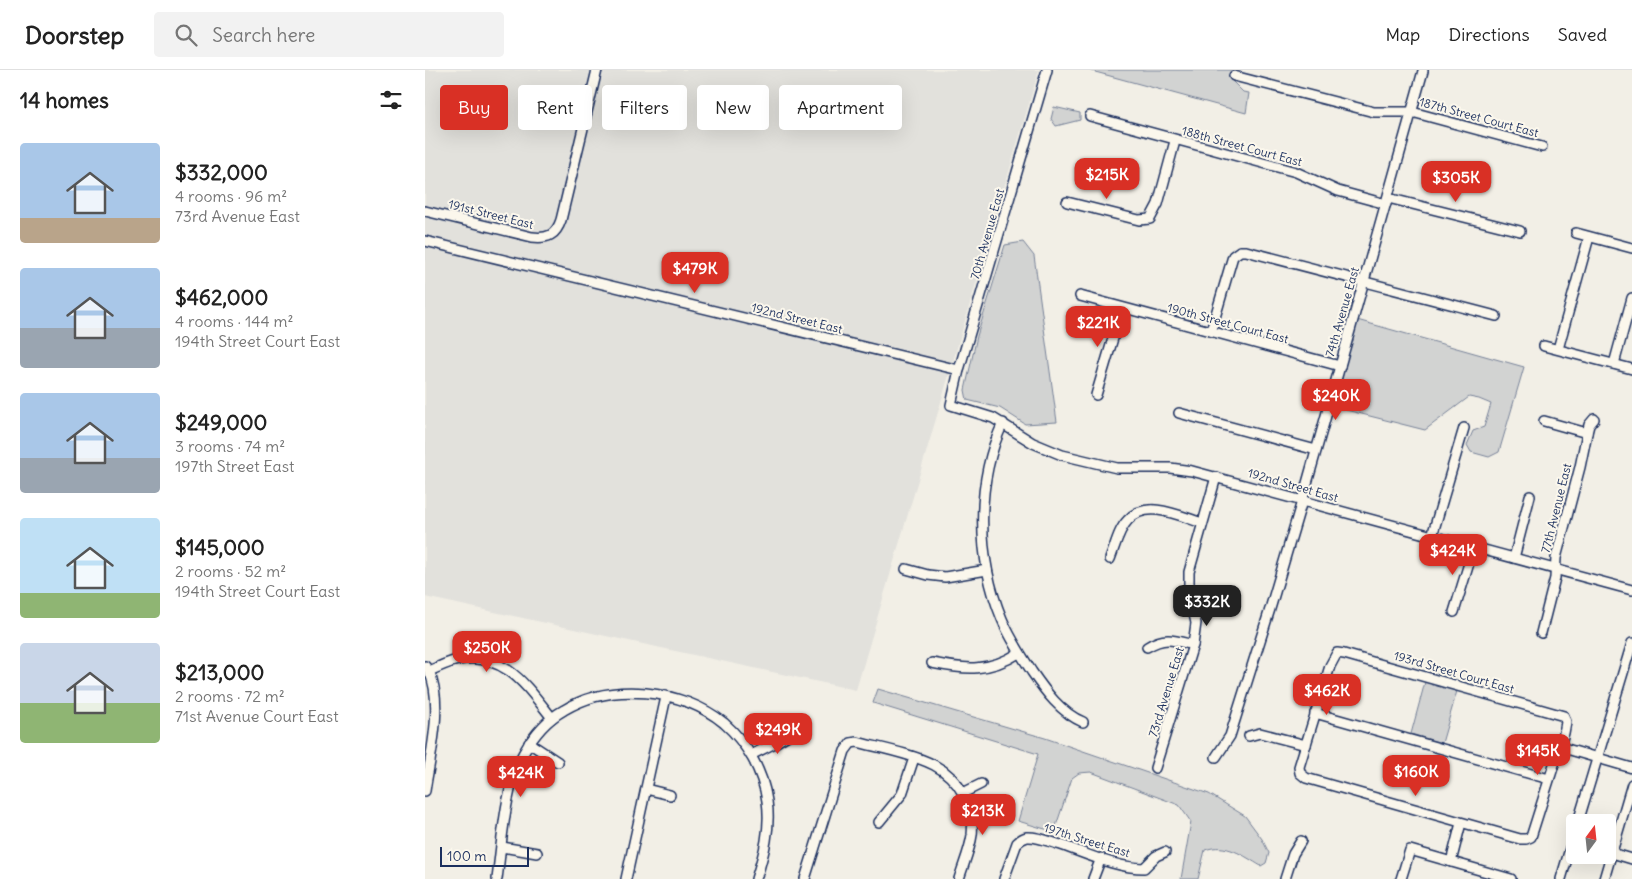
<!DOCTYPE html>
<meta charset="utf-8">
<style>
:root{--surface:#fff;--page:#f2f2f2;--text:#222;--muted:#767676;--line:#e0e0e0;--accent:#d93025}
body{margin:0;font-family:Delius,sans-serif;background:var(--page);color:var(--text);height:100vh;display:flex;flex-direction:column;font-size:19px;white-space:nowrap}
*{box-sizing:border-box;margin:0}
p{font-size:16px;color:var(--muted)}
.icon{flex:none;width:28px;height:28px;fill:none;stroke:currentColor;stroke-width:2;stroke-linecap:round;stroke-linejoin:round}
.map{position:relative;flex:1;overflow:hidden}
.drawer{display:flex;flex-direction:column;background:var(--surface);width:425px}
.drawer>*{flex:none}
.hud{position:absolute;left:15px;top:15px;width:475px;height:45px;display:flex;gap:10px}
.needle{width:32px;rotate:15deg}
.controls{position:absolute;left:1141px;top:744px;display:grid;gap:10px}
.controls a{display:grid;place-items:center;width:50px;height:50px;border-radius:5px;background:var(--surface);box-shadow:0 5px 20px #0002;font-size:25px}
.scale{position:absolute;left:15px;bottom:12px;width:89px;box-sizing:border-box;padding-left:5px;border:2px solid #1b2f5e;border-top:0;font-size:14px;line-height:18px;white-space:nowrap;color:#1b2f5e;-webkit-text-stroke:4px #fbf7ec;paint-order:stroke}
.price{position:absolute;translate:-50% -42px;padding:0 11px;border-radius:10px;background:var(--accent);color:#fff;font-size:16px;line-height:32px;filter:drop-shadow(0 1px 2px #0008)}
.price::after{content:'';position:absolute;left:50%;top:30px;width:15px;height:11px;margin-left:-8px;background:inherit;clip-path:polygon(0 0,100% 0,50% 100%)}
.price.on{background:#222;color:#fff}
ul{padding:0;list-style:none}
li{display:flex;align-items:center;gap:15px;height:125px;padding:0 20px}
li span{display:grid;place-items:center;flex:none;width:140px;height:100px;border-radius:5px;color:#555}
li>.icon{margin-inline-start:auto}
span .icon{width:60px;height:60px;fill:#fffc;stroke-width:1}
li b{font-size:21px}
h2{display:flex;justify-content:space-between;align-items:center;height:60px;padding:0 20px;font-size:21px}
.pill{padding:0 18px;border-radius:5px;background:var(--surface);box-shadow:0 5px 20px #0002;font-size:18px;line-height:45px}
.pill.on{background:var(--accent);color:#fff}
header{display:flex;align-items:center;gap:30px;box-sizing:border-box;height:70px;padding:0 25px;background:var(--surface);border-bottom:1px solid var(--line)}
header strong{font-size:24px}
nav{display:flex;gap:28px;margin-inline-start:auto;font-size:18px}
.search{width:350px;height:45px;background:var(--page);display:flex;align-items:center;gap:12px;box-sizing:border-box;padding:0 18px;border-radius:5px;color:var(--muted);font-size:19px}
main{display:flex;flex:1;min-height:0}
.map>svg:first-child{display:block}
</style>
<header>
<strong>Doorstep</strong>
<div class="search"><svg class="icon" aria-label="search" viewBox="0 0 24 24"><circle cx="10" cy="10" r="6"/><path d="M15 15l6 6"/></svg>Search here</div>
<nav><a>Map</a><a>Directions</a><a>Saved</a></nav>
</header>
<main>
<section class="drawer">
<h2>14 homes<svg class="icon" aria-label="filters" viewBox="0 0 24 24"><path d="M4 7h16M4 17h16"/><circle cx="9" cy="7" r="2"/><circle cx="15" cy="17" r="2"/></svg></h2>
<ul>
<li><span style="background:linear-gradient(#a9c7e8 75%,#b9a48a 0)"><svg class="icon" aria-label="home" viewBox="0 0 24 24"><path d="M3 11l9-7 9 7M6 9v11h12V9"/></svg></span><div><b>$332,000</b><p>4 rooms · 96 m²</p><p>73rd Avenue East</p></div></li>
<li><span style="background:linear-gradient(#a9c7e8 60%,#9aa5b1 0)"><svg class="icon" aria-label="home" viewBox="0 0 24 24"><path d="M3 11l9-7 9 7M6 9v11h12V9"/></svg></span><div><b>$462,000</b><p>4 rooms · 144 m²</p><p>194th Street Court East</p></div></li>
<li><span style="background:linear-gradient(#a9c7e8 65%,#9aa5b1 0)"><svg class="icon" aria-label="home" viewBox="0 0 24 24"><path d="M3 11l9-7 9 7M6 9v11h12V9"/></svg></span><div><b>$249,000</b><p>3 rooms · 74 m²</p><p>197th Street East</p></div></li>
<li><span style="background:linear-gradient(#bfe0f5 75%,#8fb573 0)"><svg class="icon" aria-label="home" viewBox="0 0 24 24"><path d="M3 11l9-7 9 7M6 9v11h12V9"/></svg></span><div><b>$145,000</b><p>2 rooms · 52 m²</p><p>194th Street Court East</p></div></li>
<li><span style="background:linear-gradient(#c9d6e8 60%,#8fb573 0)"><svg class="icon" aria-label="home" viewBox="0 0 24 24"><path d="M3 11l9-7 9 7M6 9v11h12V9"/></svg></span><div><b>$213,000</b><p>2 rooms · 72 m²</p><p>71st Avenue Court East</p></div></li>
</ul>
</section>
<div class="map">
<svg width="1207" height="809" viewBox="0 0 1207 809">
<rect width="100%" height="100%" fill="#f2efe6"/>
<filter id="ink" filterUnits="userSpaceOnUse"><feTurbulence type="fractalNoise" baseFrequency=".02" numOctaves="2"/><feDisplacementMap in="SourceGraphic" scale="10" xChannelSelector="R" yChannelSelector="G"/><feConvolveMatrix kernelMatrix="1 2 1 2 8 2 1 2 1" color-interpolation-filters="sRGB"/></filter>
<g filter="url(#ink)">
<!-- built -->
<path fill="#e2e1dc" d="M0 0H614L431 620 0 527Z"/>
<!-- green -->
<g fill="#d2d3d2" stroke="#768198">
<path d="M663 0H809L806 10 818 22 824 23 821 43Z"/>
<path d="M629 37 655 43V50L631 56 626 49Z"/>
<path d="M598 172 609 186 632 352 600 354 575 338 542 330 540 320 552 266 580 175Z"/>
<path d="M932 250 1099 297 1074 382 1064 387 1046 382 1042 375 1048 361 1059 357 1066 334 1054 329 1044 327 1000 360 909 337Z"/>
<path d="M1000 612 1032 621 1017 673 986 664Z"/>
<path d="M453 619 620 668 784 724 820 746 837 769 844 783 841 793 836 796C819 786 801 772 780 780L773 809H756L766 752 754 735 666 702 654 703 647 708 630 759H620L593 751 613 684 448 633Z"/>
</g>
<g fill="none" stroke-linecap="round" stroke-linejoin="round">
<defs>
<g id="minor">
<path d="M622 0 534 300 526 335 568 348 608 373 637 385 692 398H745L767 401 1207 520"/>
<path d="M809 6 949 42H987L1117 77"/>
<path d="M665 46 871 102 913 121 961 134"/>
<path d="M963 128 1095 161"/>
<path d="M642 132 714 150 725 149 733 134 750 71"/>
<path d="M0 141 107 167C123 169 131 165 136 150L172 0"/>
<path d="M1151 163 1207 178"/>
<path d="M0 171 534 300"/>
<path d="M655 226 915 296"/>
<path d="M786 261 808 186 815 181H821L1071 246"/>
<path d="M1119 276 1207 299"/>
<path d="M1133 279 1164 167"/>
<path d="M1189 294 1207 228"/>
<path d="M671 325 697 238"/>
<path d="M754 343 891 380"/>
<path d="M1119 351 1162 363"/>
<path d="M578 353C550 413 552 489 577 549 585 568 596 585 607 602 620 621 636 643 658 652"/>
<path d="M1007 466 1039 358"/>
<path d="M1089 488 1105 426"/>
<path d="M685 489C690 477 693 460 703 450 722 429 755 446 777 453"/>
<path d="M481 499 503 505 520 507 562 500"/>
<path d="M1029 542 1049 477"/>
<path d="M1116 563 1130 508 1131 488 1155 397 1162 363 1164 355 1169 349"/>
<path d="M722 577C740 566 749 570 768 575"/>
<path d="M912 583 919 584 1139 646 1141 652 1139 663 1106 767 1101 769H1095L881 708 875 703 874 697 905 596Z"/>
<path d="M507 593C541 600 564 602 594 583"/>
<path d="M0 596 4 601C14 597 23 592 33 590 80 581 102 617 127 648"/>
<path d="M890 643 1124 709"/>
<path d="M824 666 835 663 881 675"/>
<path d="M104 673 133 692"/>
<path d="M1135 677 1207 698"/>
<path d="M326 685 348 674 368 662"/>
<path d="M791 687 805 666 845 539 877 431 998 1"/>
<path d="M730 698 768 575 771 553 764 521V502L791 407"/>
<path d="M221 719 245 725"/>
<path d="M0 721C5 687 19 633 4 601"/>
<path d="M538 723 556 714"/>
<path d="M454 752 477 724 489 688"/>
<path d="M1153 752 1207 573"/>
<path d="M77 777 112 783"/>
<path d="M1187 783 1207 789"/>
<path d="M1026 792 1036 753"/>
<path d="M72 809C77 772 80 716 98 684 108 666 121 650 139 640 186 611 257 619 299 653 322 673 338 702 342 731 346 758 339 784 331 809"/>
<path d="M201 809 241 627"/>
<path d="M380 809 420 681 426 673 432 672C455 678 488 684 509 695 534 708 550 737 547 765 545 780 538 795 534 809"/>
<path d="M579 809 592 773C595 770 597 768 602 767 613 766 625 772 636 775 662 784 692 798 719 798L731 786 740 782"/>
<path d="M668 809 676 788"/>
<path d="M860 809 868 784 876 771"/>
<path d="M976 809 985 780 1086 809"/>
<path d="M1136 809 1150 762"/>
<path d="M1179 809 1207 714"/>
</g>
</defs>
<!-- minor casing -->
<use href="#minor" stroke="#1b2f5e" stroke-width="12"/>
<!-- minor -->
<use href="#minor" stroke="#fbf7ec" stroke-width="9"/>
</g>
</g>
<g text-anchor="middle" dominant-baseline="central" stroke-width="4" stroke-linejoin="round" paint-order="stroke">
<!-- street labels -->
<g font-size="12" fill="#1b2f5e" stroke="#fbf7ec">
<text transform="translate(1054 47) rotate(15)">187th Street Court East</text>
<text transform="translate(817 76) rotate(15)">188th Street Court East</text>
<text transform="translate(66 144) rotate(14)">191st Street East</text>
<text transform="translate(562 164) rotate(-74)">70th Avenue East</text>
<text transform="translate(917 242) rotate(-74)">74th Avenue East</text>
<text transform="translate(372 248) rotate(14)">192nd Street East</text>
<text transform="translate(803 253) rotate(15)">190th Street Court East</text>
<text transform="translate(868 415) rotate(16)">192nd Street East</text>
<text transform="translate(1131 438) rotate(-76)">77th Avenue East</text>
<text transform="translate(1029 602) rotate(16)">193rd Street Court East</text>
<text transform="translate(741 622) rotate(-73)">73rd Avenue East</text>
<text transform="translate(662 770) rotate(17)">197th Street East</text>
</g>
</g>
</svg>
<div class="controls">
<a><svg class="needle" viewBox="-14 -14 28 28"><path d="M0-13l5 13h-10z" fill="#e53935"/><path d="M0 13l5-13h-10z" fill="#767676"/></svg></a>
</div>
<div class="scale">100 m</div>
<b class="price" style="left:682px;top:130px">$215K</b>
<b class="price" style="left:1031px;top:133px">$305K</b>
<b class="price" style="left:270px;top:224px">$479K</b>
<b class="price" style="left:673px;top:278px">$221K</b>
<b class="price" style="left:911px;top:351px">$240K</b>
<b class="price" style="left:1028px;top:506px">$424K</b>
<b class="price on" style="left:782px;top:557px">$332K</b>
<b class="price" style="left:62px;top:603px">$250K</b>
<b class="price" style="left:902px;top:646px">$462K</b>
<b class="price" style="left:353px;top:685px">$249K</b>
<b class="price" style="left:1113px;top:706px">$145K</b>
<b class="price" style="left:991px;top:727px">$160K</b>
<b class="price" style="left:96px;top:728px">$424K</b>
<b class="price" style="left:558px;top:766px">$213K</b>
<div class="hud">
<a class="pill on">Buy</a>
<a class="pill">Rent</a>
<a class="pill">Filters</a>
<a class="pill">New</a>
<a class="pill">Apartment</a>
</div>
</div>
</main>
